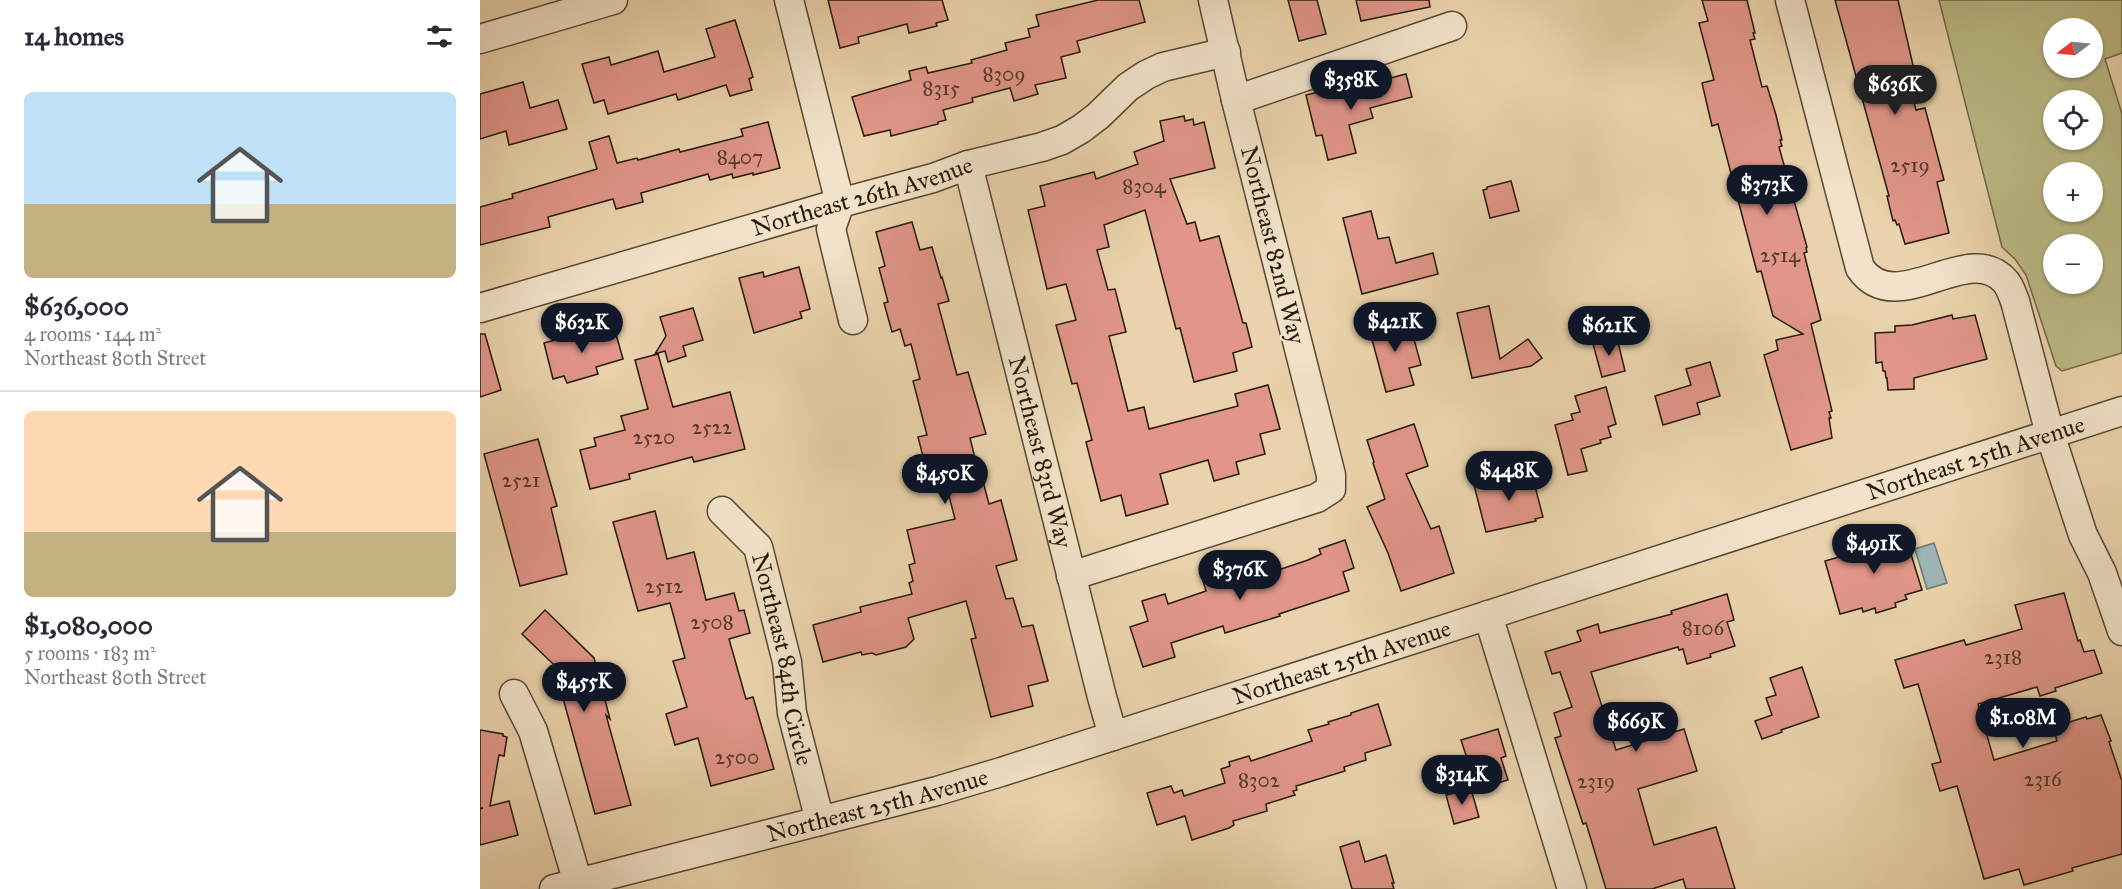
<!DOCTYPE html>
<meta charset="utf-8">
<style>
:root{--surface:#fff;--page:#f2f2f3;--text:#2b2b33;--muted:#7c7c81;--line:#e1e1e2;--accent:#111827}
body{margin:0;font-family:"IM FELL Great Primer",serif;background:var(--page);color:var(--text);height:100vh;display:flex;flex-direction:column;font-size:22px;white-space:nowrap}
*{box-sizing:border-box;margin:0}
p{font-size:20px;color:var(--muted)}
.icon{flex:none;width:33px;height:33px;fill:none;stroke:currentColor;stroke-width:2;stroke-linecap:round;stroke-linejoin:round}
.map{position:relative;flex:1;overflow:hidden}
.side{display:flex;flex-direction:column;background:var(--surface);width:480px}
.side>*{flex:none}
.needle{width:39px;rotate:254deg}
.fabs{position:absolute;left:1563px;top:18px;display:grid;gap:12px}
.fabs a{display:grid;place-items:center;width:60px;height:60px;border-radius:50%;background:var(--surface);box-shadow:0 2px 4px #0004;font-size:30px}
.price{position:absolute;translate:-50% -51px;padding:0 14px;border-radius:21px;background:var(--accent);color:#fff;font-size:20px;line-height:39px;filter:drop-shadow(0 2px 3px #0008)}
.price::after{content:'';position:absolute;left:50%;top:36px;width:18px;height:14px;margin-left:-9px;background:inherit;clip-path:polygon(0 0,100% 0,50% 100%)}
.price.current{background:#222;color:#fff}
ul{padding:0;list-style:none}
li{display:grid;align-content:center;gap:12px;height:318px;padding:0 24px}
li+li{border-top:2px solid var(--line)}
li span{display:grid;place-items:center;height:186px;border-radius:9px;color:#555}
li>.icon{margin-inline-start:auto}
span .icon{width:108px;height:108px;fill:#fffc;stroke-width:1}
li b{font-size:26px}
h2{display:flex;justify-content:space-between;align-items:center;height:72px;padding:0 24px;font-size:26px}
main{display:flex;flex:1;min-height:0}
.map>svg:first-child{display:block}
</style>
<main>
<section class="side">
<h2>14 homes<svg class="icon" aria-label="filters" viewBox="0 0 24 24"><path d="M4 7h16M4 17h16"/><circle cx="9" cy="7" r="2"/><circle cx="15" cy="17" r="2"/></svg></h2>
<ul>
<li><span style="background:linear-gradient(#bfe0f5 60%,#c2b280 0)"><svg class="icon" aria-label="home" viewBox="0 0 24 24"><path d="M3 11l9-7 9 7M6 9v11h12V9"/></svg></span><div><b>$636,000</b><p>4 rooms · 144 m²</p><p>Northeast 80th Street</p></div></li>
<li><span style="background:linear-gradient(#ffd9b3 65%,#c2b280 0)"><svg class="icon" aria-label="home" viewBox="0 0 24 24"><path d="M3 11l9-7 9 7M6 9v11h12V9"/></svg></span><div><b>$1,080,000</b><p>5 rooms · 183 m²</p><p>Northeast 80th Street</p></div></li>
</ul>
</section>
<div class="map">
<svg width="1642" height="889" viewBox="0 0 1642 889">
<rect width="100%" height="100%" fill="#ead3ac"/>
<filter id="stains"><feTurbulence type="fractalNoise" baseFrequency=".00333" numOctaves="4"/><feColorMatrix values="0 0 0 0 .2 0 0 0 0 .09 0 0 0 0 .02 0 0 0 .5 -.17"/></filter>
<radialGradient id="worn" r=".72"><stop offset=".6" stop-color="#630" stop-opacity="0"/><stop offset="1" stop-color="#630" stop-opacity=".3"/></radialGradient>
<!-- green -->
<path fill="#bbbb86" stroke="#706a48" stroke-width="1.5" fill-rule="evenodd" d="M1459 0H1642V53L1625 59 1642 114V353L1582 371 1576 366 1546 275 1535 259 1522 247ZM1574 28H1612V68H1574ZM1574 100H1612V140H1574ZM1574 172H1612V212H1574ZM1574 244H1612V284H1574Z"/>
<!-- water -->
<path fill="#9db5b5" stroke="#6d7771" stroke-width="1.5" d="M1454 543 1467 583 1447 589 1435 549Z"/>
<!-- building -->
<g fill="#e19689" stroke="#261a0b" stroke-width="1.5">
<path d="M348 0H462L468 20 456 23 457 26 429 33 427 24 378 37 379 43 360 48Z"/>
<path d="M618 0H659L665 22 597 41 600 52 581 57 586 78 555 85 558 94 534 101 530 88 492 98 493 102 463 110 466 120 458 122V124L411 136 410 130 384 136 372 97 431 80 429 71 446 67 448 73 492 63 491 60 527 50 525 43 550 37 548 29 559 26 556 15Z"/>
<path d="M808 0H837L846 34 819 41Z"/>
<path d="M876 0H949L950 7 881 21Z"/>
<path d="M1222 0H1267L1275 33H1273L1275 39 1270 40 1282 87 1287 86 1296 115 1302 140H1300L1302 146 1299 147 1327 247 1326 248 1327 252 1324 253 1341 320 1331 324 1352 411 1349 412 1351 418H1349L1352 438 1311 450 1284 355 1298 350 1296 340 1323 334 1293 316 1281 271 1277 272 1238 124 1232 126 1222 83 1234 80 1219 23 1228 21Z"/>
<path d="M1355 0H1418L1435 74 1427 76 1436 110 1445 108 1464 180 1457 182 1469 233 1425 244 1419 224 1417 225 1415 220 1413 221 1407 196H1409Z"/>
<path d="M255 20 273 77 269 79 272 90 250 96 246 85 198 100 196 94 128 114 124 100 114 103 102 64 129 57 131 65 178 51 184 72 235 57 226 29Z"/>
<path d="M926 74 932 97 890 108 893 118 869 125 876 153 848 160 842 135 836 136 826 95 860 87 861 91Z"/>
<path d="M43 82 50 108 78 100 87 129 29 145 26 131 0 139V94Z"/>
<path d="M704 116 705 121 713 119 714 125 724 122 735 168 690 179 707 224 715 222 720 241 739 236 763 323H766L772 347 753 353 757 371 714 382 700 328 696 329 665 210 624 225 629 247 617 250 628 290 635 289 646 332 629 336 648 411 664 407 669 429 758 406 755 394 788 385 800 429 780 434 785 454 756 462 759 474 734 481 728 460 680 474 688 504 646 516 641 495 621 501 606 442 612 440 597 383 592 384 576 325 596 320 586 284 567 289 548 210 565 206 560 186 614 172 616 179 658 164 654 152 684 141 680 121Z"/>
<path d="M288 122 300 168 273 175V173L253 178 252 174 230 180 228 174 161 193 163 202 136 209 133 199 68 217 70 227 0 245V207L33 198 32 194 117 169 109 142 129 136 137 163 157 158 158 160 199 149 200 152 263 136 261 129Z"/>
<path d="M1031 181 1039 211 1010 218 1003 190 1007 189V187Z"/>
<path d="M891 211 898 239 909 237 916 263 953 253 958 274 882 294 863 218Z"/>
<path d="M432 222 440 250 452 247 461 278 462 277 469 301 458 304 477 375 488 372 506 434 490 438 499 474H501L509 504 521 500 537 560 516 566 526 599 533 598 542 627 553 625 568 681 548 686 553 706 511 717 491 639 496 638 486 601 428 618 434 639 426 647 396 655 392 653 382 655 381 652 343 662 333 625 381 612 380 607 432 594 429 583 433 581 429 565 435 563 427 530 475 519 461 465 446 468 438 437 447 435 433 381 440 379 431 344 425 346 420 329 412 332 404 303 408 302 399 268 405 266 396 232Z"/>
<path d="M319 267 330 309 320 312 322 318 274 333 259 278 283 272 284 277Z"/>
<path d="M1009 306 1020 359 1048 339 1062 358 1051 366 992 378 977 313Z"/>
<path d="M213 308 223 340 203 346 206 356 188 362 185 351 175 354 186 336 180 317Z"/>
<path d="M1472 315 1473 319 1495 315 1507 359 1434 378V389L1408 390 1407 378H1406L1405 371H1403L1402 362 1396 363 1395 333 1415 332V326L1432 325Z"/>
<path d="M928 317 941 365 929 368 934 385 906 392 889 328Z"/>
<path d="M134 327 143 359 116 367 118 374 87 383 84 376 73 379 64 343 111 330 112 334Z"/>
<path d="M0 334H5L21 390 0 397Z"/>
<path d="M1137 338 1145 371 1122 377 1113 344Z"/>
<path d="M178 354 193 407 250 392 265 449 214 462 212 457 149 474 150 479 110 489 100 450 116 446 114 438 145 430 141 416 168 409 155 360Z"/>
<path d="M1230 362 1240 396 1217 403 1220 414 1183 425 1175 396 1211 385 1206 369Z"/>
<path d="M1126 387 1136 424 1128 427 1131 437 1120 440 1121 443 1101 449 1107 471 1088 475 1075 425 1093 420 1091 414 1100 412 1095 396Z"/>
<path d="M934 424 948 466 926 474 951 529 959 526 974 573 921 591 908 553 887 507 905 499 893 463 894 462 887 440Z"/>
<path d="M58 439 77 506 71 508 87 574 40 586 4 454Z"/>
<path d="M1051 471 1063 517 1055 519 1056 521 1006 532 994 485Z"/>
<path d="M175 511 187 559 214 552 226 600 254 593 259 611 264 610 270 633 249 639 266 699 273 697 294 769 231 786 218 738 195 745 186 714 207 707 193 661 205 658 190 603 158 611 133 522Z"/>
<path d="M1412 529 1416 541 1426 538 1442 590 1425 595 1427 599 1415 603 1416 607 1396 613 1395 608 1383 612 1382 608 1360 614 1345 561 1387 549 1384 538Z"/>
<path d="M865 540 874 568 863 572 869 591 799 614 800 616 745 633 743 626 691 643 695 657 663 667 650 627 668 621 662 601 685 594 688 604 726 591 723 581 776 564 780 576 828 560 841 554 839 549Z"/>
<path d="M1584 593 1598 641 1600 640 1604 652 1614 650 1622 673 1575 688 1576 691 1560 696 1557 687 1498 704 1514 760 1577 741 1573 727 1606 717 1607 719 1621 715 1631 741 1629 742 1642 781V854L1592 868 1593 871 1544 885 1539 869 1504 879 1477 786 1460 791 1452 764 1461 762 1438 684 1424 688 1415 660 1484 640 1486 645 1542 629 1535 605Z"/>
<path d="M1247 594 1254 620 1247 622 1255 646 1230 654 1231 657 1207 664 1203 649 1199 650 1198 647 1111 672 1136 750 1204 729 1217 771 1158 789 1174 845 1236 827 1255 889H1206L1203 879 1172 889H1126L1106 823 1103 824 1075 738 1081 736 1074 713 1092 707 1080 672 1072 674 1065 652 1101 641 1097 631 1118 624 1120 633 1192 614 1191 611Z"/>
<path d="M65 610 114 658 130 719 126 715 151 805 115 814 81 691 97 687 42 634Z"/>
<path d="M1322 667 1339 717 1301 730 1302 732 1282 739 1275 721 1292 715 1286 698 1296 695 1290 678Z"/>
<path d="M898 704 911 745 885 753 886 760 864 767 865 771 816 786 817 790 813 791 815 795 786 804 787 811 753 821 754 825 749 828 712 840 705 816 677 825 667 793 691 786 694 793 702 790 704 796 745 783 741 769 750 766 749 762 769 756 771 761 832 741 828 730 849 724 848 722 871 715V713Z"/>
<path d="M1018 729 1026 756 1021 758 1028 780 997 789 981 740Z"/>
<path d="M0 730 23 734V736L27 737 24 756 19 755 10 806 29 801 38 835 0 845V809L3 808H0Z"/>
<path d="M991 789 999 817 974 824 966 795Z"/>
<path d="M879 841 885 862 906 855 914 883H912L914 889H872L860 847Z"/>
</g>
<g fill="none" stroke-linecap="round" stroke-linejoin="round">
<defs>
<g id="minor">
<path d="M309 0 360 203 351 229 373 320"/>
<path d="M1310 0 1380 268C1416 321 1488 239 1525 281 1530 286 1532 294 1535 301L1570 434 1603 535 1622 573 1642 631"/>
<path d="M0 39 133 0"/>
<path d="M756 100 972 26"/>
<path id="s1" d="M488 165 622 697 633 736"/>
<path id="s2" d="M0 308 360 203 453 178 488 165 562 147 582 140 601 129 618 116 648 87 666 75 683 67 746 52"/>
<path id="s3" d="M242 511 278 547 307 662 312 713 340 821"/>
<path d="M591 576 837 498 851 489V475L756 100 733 0"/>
<path d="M1008 615 1092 889"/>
<path d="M34 694 53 731 98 883"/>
<path id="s4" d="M74 889 457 791 521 772 1642 411"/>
</g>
</defs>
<!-- minor casing -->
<use href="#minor" stroke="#574833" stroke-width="31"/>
<!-- minor -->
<use href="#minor" stroke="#f1e2c9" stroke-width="28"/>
</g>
<g text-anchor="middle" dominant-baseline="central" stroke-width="4.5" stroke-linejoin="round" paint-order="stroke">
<!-- number labels -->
<g font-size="21" fill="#55392a">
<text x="524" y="74">8309</text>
<text x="461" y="88">8315</text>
<text x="260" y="157">8407</text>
<text x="1430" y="165">2519</text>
<text x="664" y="186">8304</text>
<text x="1300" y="255">2514</text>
<text x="232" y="427">2522</text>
<text x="174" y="437">2520</text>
<text x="41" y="480">2521</text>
<text x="184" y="586">2512</text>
<text x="232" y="622">2508</text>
<text x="1223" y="628">8106</text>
<text x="1523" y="657">2318</text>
<text x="257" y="757">2500</text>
<text x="1563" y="779">2316</text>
<text x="779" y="780">8302</text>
<text x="1116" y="781">2319</text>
</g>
<!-- street labels -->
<g font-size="24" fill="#261a0b" stroke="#f1e2c9">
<text stroke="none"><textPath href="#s2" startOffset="398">Northeast 26th Avenue</textPath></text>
<text transform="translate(793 245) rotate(76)">Northeast 82nd Way</text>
<text stroke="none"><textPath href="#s1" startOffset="296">Northeast 83rd Way</textPath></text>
<text stroke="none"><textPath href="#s4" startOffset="1486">Northeast 25th Avenue</textPath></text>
<text stroke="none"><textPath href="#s3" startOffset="166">Northeast 84th Circle</textPath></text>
<text stroke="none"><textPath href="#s4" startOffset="820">Northeast 25th Avenue</textPath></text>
<text stroke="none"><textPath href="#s4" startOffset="334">Northeast 25th Avenue</textPath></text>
</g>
</g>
<rect width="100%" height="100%" filter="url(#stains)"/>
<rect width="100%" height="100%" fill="url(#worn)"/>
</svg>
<div class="fabs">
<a><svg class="needle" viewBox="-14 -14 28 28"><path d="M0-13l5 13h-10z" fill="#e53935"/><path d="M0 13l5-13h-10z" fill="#7c7c81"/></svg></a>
<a><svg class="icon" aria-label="locate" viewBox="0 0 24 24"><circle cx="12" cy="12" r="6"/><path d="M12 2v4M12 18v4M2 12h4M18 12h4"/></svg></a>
<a>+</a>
<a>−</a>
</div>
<b class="price" style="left:871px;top:111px">$358K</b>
<b class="price current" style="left:1415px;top:116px">$636K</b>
<b class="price" style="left:1287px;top:216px">$373K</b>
<b class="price" style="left:915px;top:353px">$421K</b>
<b class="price" style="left:102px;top:354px">$632K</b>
<b class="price" style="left:1129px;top:357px">$621K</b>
<b class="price" style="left:1029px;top:502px">$448K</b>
<b class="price" style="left:465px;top:505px">$450K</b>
<b class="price" style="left:1394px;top:575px">$491K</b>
<b class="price" style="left:760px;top:601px">$376K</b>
<b class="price" style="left:104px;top:713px">$455K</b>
<b class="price" style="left:1543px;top:749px">$1.08M</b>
<b class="price" style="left:1156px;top:753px">$669K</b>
<b class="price" style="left:982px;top:806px">$314K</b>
</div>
</main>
